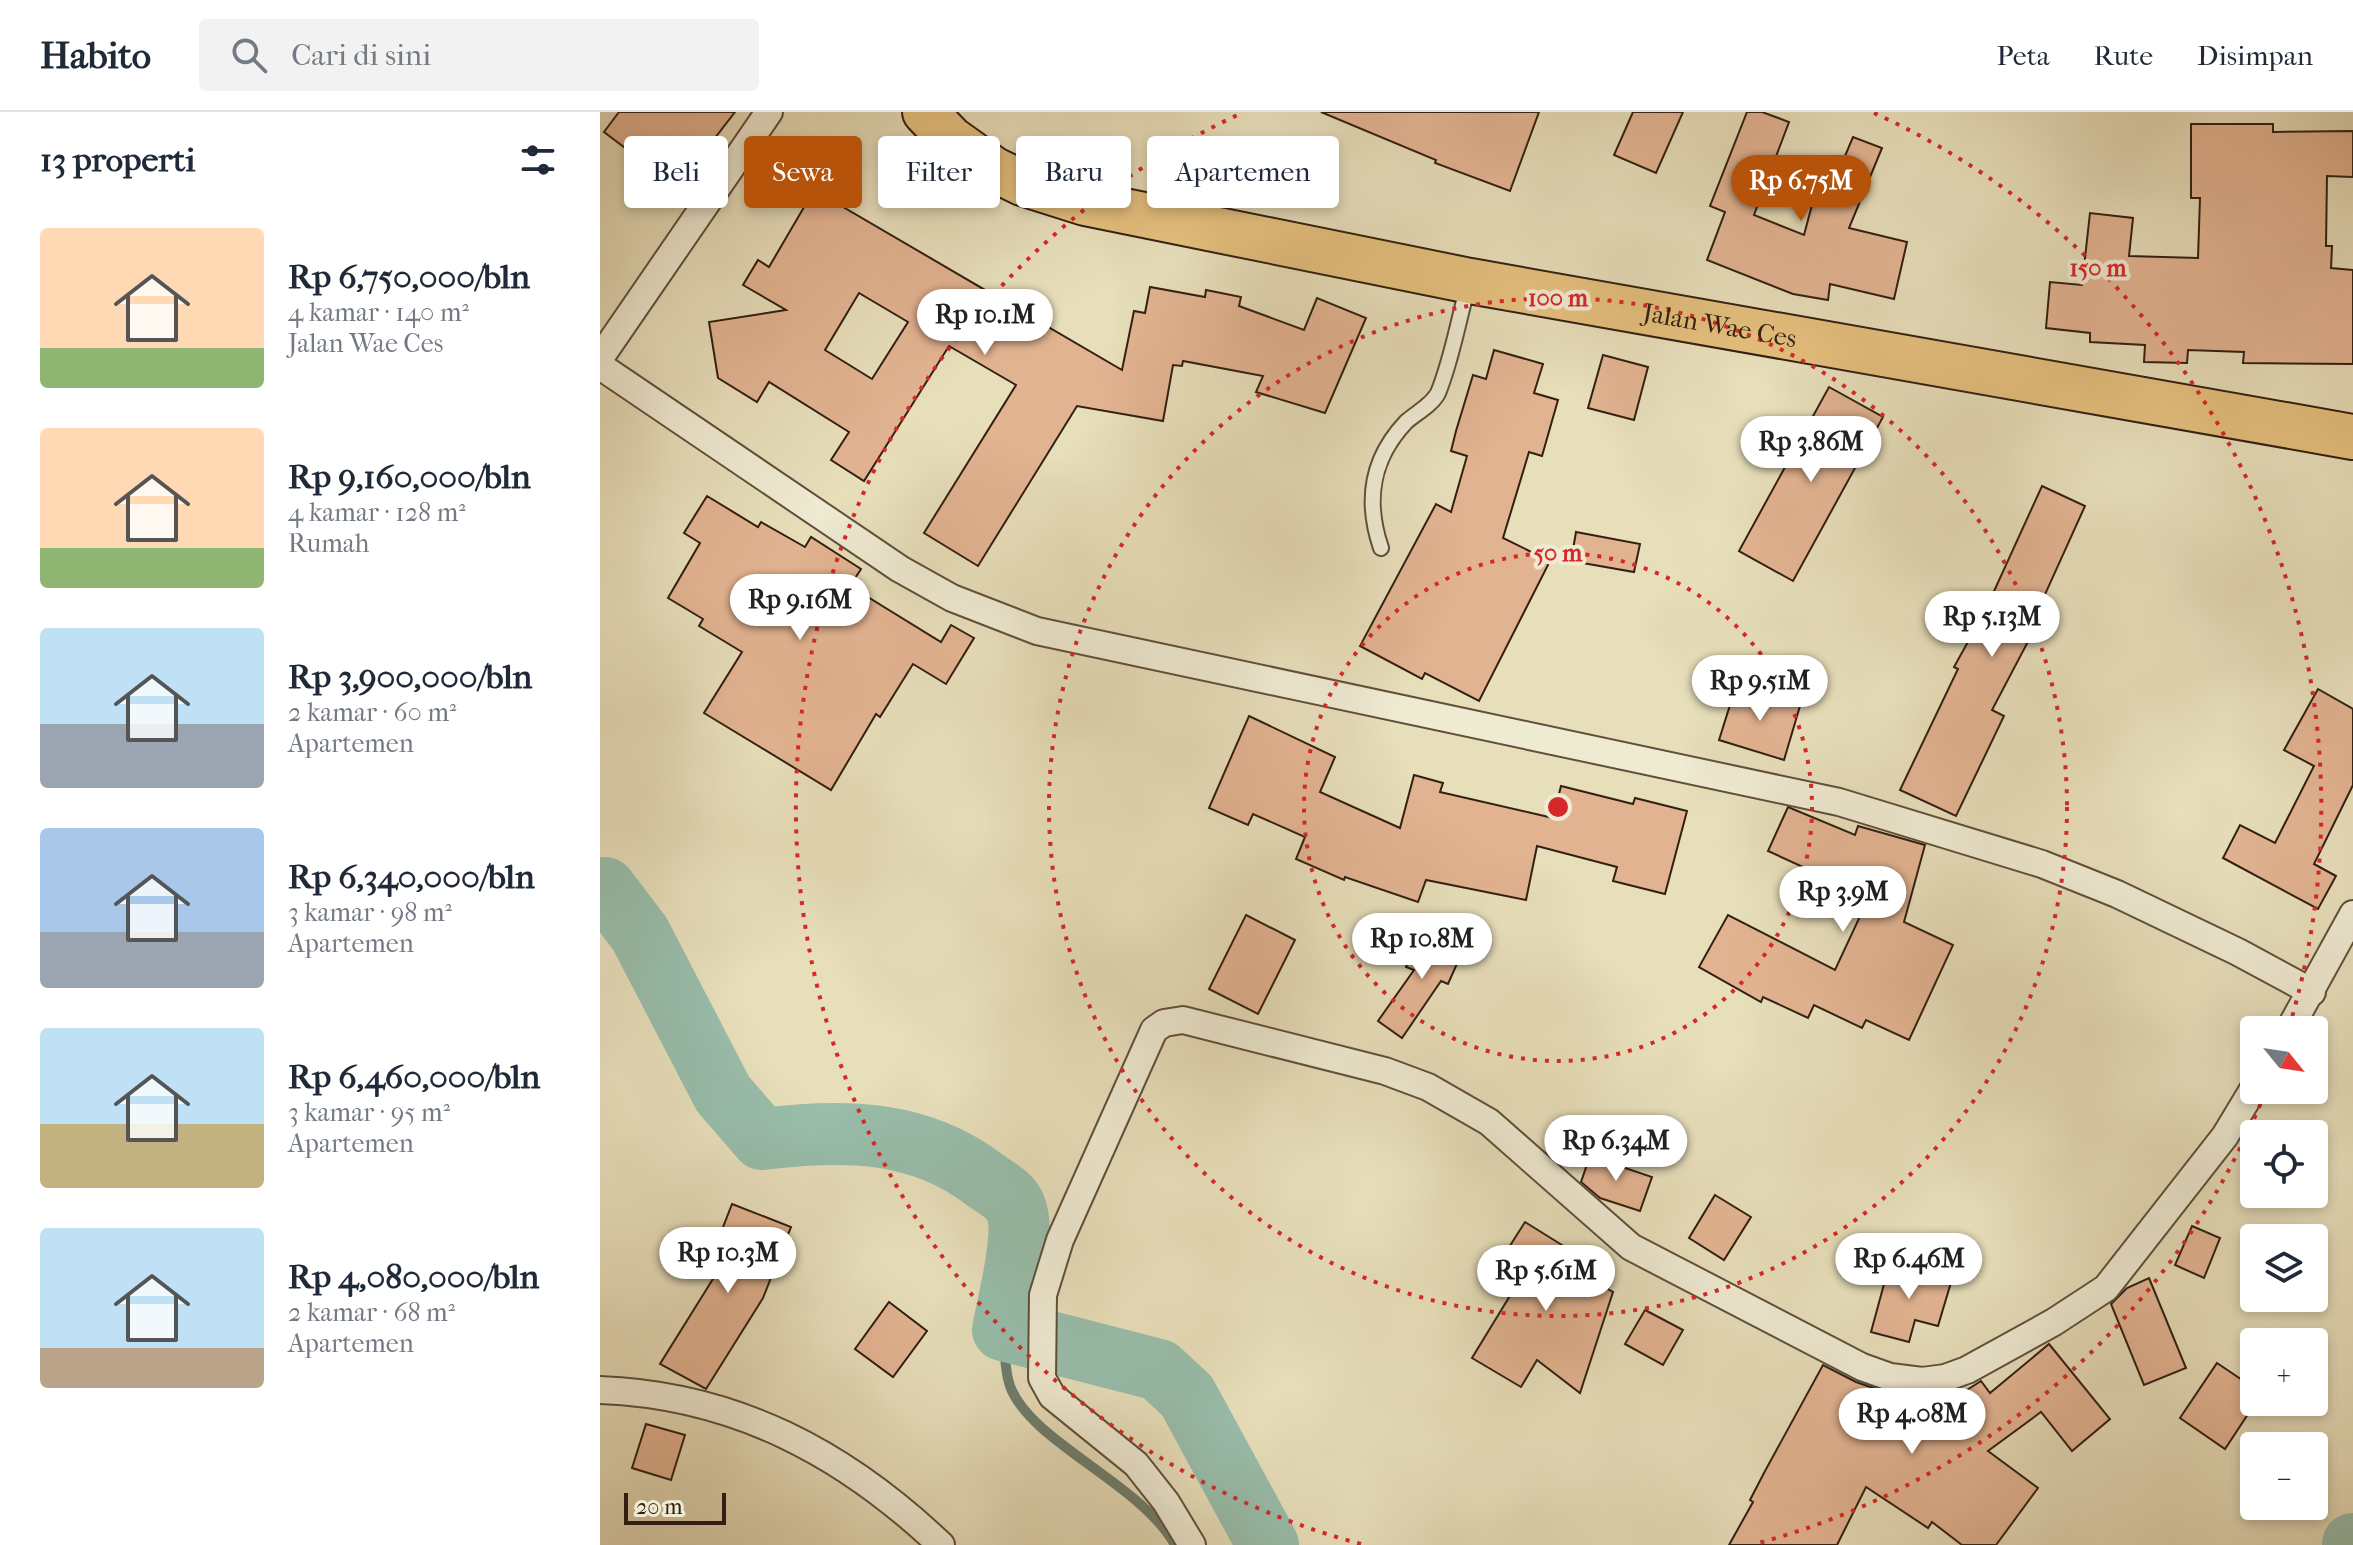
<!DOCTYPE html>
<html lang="id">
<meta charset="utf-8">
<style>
:root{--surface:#fff;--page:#f2f2f3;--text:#1f2937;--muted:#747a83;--line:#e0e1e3;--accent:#b45309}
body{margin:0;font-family:"IM FELL French Canon",serif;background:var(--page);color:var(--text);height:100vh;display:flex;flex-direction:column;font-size:30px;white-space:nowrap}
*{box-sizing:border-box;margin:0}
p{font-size:26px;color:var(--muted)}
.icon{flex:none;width:44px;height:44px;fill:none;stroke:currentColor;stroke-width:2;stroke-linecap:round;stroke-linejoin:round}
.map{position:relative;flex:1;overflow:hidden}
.drawer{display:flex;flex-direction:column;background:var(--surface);width:600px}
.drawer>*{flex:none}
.banner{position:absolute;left:24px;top:24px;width:760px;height:72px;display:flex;gap:16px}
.needle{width:52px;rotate:120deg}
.fabs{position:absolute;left:1640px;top:904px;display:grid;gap:16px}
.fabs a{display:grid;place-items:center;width:88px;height:88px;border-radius:8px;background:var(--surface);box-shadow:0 4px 12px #0003;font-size:40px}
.scale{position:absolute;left:24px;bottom:20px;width:102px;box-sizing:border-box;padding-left:8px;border:4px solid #321f11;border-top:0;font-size:22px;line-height:28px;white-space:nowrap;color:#321f11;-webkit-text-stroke:6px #efead2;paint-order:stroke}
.price{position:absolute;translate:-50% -68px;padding:0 18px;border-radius:28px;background:#fff;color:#222;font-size:26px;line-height:52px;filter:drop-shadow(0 2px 4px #0008)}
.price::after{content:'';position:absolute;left:50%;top:48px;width:24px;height:18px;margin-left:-12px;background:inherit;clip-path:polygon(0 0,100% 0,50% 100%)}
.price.on{background:var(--accent);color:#fff}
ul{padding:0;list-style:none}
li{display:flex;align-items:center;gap:24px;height:200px;padding:0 40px}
li span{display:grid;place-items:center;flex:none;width:224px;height:160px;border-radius:8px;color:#555}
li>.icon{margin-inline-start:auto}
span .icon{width:96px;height:96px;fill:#fffc;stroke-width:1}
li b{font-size:34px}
h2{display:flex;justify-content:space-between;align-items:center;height:96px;padding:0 40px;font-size:34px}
.pill{padding:0 28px;border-radius:8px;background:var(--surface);box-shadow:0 4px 12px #0003;font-size:28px;line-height:72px}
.pill.on{background:var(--accent);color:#fff}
header{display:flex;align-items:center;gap:48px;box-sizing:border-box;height:112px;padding:0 40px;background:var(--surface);border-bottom:2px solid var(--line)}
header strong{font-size:38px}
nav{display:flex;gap:44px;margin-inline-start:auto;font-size:28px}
.search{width:560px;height:72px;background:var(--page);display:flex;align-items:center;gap:20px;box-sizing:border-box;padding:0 28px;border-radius:8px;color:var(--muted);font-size:30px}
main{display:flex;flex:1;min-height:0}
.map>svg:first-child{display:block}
</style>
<header>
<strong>Habito</strong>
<div class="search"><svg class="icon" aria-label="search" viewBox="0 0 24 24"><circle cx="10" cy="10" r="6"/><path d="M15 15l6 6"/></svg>Cari di sini</div>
<nav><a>Peta</a><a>Rute</a><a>Disimpan</a></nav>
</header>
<main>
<section class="drawer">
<h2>13 properti<svg class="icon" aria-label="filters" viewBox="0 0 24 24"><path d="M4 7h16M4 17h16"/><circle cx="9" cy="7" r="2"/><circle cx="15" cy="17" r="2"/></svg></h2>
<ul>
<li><span style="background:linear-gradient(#ffd9b3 75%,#8fb573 0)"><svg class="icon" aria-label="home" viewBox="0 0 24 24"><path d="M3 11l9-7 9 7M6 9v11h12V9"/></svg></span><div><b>Rp 6,750,000/bln</b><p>4 kamar · 140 m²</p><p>Jalan Wae Ces</p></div></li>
<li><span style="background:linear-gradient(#ffd9b3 75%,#8fb573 0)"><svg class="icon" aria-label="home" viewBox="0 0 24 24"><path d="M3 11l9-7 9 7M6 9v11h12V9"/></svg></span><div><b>Rp 9,160,000/bln</b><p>4 kamar · 128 m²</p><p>Rumah</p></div></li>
<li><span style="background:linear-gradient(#bfe0f5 60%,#9aa5b1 0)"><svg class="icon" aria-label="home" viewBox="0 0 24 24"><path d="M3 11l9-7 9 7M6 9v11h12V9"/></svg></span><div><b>Rp 3,900,000/bln</b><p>2 kamar · 60 m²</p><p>Apartemen</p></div></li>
<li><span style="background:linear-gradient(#a9c7e8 65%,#9aa5b1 0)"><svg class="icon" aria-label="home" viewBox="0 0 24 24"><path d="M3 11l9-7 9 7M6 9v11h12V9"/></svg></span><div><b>Rp 6,340,000/bln</b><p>3 kamar · 98 m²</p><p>Apartemen</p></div></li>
<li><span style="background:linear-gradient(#bfe0f5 60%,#c2b280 0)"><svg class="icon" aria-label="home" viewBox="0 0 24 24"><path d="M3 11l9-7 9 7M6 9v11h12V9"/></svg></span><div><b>Rp 6,460,000/bln</b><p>3 kamar · 95 m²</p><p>Apartemen</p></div></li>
<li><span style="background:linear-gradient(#bfe0f5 75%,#b9a48a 0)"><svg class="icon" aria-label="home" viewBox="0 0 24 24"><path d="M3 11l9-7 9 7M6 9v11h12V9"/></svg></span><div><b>Rp 4,080,000/bln</b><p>2 kamar · 68 m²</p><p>Apartemen</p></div></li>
</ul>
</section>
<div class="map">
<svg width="1753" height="1433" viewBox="0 0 1753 1433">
<rect width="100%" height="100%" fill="#e7deba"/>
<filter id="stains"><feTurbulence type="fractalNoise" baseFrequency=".0025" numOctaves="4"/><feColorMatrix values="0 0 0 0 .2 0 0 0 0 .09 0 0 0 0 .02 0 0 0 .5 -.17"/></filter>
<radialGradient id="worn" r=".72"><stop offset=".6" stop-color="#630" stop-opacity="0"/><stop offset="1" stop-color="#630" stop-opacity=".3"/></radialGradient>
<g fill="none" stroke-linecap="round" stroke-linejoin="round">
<!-- stream -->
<path stroke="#6f7e6d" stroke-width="10" d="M403 1218C405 1235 404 1257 410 1274 430 1330 541 1371 575 1433"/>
<!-- river -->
<g stroke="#98bdaa" stroke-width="62">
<path d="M0 779 5 776 40 822 123 982 162 1027C241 1017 319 1017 385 1068 393 1074 408 1082 413 1091 429 1116 408 1189 403 1218L559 1258 587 1284 668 1433"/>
<path d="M1753 1433V1432"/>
</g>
</g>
<!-- building -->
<g fill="#e2b391" stroke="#321f11" stroke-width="2" fill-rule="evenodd">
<path d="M19 0H135L77 75 4 20Z"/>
<path d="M721 0H939L910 79 835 51 836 48Z"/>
<path d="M1033 0H1083L1056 61 1014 43Z"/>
<path d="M1147 0H1162L1189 10 1154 103 1204 123 1216 78 1229 82 1253 25 1282 36 1249 116 1307 130 1294 187 1230 172 1228 188 1193 182 1107 148 1125 100 1110 94Z"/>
<path d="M1591 12H1673V20L1753 19V65L1727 64 1726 134H1732L1731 156 1753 158V252L1643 251 1644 240 1588 238 1587 251 1544 250 1545 233 1490 230V221L1446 216 1450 170 1482 173 1490 101 1533 106 1529 144 1598 146 1600 86H1591Z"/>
<path d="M214 78 522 258 534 199 545 201 550 175 605 185 606 178 641 185 639 194 704 218 717 186 766 206 725 301 656 280 663 264 583 249 582 254 573 253 563 309 477 294 378 454 324 421 416 273 349 234 264 369 231 348 249 320 169 270 157 290 118 266 109 210 186 198 143 173 158 148 169 155ZM259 181 308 210 272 267 225 238Z"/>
<path d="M894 238 943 252 934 281 958 288 942 344 929 340 903 426 950 449 879 589 825 561 822 567 760 534 836 392 851 400 867 344 851 339 856 319 873 263 886 267Z"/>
<path d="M1003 243 1048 255 1034 308 988 296Z"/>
<path d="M1229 275 1283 305 1193 469 1139 439Z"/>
<path d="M1442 374 1485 394 1428 520 1432 522 1392 598 1404 604 1356 704 1300 678 1358 557 1354 555 1385 499Z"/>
<path d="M107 384 158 415 161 410 205 435 211 425 261 457 250 474 341 530 351 513 374 526 346 572 313 552 280 605 276 602 231 678 104 601 142 540 99 514 103 507 68 486 100 431 84 421Z"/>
<path d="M976 420 1040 432 1034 460 971 449Z"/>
<path d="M1136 574 1200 594 1184 648 1119 628Z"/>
<path d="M1718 577 1753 597V673L1714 752 1736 764 1718 797 1623 746 1640 713 1675 731 1714 654 1684 638Z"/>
<path d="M649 604 735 645 720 680 800 716 814 663 843 671 840 680 953 706 961 674 1033 692 1035 686 1087 699 1065 782 1013 769 1017 755 937 734 926 788 826 768 818 790 745 765 744 768 696 747 705 725 653 702 648 713 609 696Z"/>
<path d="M1188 695 1255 723 1258 714 1325 733 1304 810 1353 833 1309 928 1266 908 1262 916 1214 893 1208 906 1163 885 1161 890 1099 855 1128 803 1235 858 1269 785 1168 739Z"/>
<path d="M646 803 695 828 658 902 609 877Z"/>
<path d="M822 819 864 836 848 872 841 869 802 926 778 909 814 858 806 855Z"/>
<path d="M990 1044 1052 1065 1040 1099 1000 1086 981 1070Z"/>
<path d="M1115 1083 1151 1105 1124 1148 1089 1126Z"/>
<path d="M132 1092 191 1115 163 1186 106 1277 60 1252 126 1146 113 1141Z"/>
<path d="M925 1110 994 1153 986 1165 1013 1180 980 1281 937 1248 921 1275 872 1246 922 1164 899 1151Z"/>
<path d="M1592 1114 1620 1126 1604 1166 1575 1153Z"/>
<path d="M1290 1150 1352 1167 1338 1214 1315 1208 1309 1230 1271 1220Z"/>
<path d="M1549 1166 1586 1256 1544 1273 1511 1192 1527 1176Z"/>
<path d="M289 1190 327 1219 293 1265 255 1237Z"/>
<path d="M1045 1198 1083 1218 1063 1253 1025 1232Z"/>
<path d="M1449 1232 1510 1307 1472 1339 1441 1300 1388 1339 1438 1376 1396 1433H1362L1332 1410 1328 1416 1266 1375 1237 1433H1129L1153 1390 1150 1388 1165 1359 1223 1253 1256 1270 1285 1280 1313 1284 1337 1297 1381 1269 1390 1281Z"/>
<path d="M1617 1251 1654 1276V1293L1625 1337 1580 1306Z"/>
<path d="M46 1312 85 1323 71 1368 32 1356Z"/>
</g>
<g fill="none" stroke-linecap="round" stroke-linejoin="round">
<defs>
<path id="lane" d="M781 436C765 389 771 347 806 310 816 301 832 293 838 281 852 247 858 209 868 174"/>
<g id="street">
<path d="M0 246 169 0"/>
<path d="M0 254 300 457 352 486 437 519 1239 690 1442 752 1517 782 1638 840 1712 880"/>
<path d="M1689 918 1753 802"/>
<path d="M0 1278C135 1283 244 1341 341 1433"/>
<path d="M592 1433 566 1390 536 1352 452 1284 442 1266 443 1183 460 1128 554 918 564 911 583 908 785 959 828 975 889 1010 1031 1135 1262 1255 1290 1265 1322 1269 1345 1266 1367 1258 1454 1210 1506 1176 1625 1024 1654 976"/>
</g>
<g id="highway">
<path id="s1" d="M325 0 351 27 393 57 422 71 485 91 870 169 1753 325"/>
</g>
</defs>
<!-- lane casing -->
<use href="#lane" stroke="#5f4f3b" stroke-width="18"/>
<!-- street casing -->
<use href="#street" stroke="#5f4f3b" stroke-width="30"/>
<!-- highway casing -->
<use href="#highway" stroke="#321f11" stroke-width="48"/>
<!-- lane -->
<use href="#lane" stroke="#efead2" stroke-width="14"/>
<!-- street -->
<use href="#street" stroke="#efead2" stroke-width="26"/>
<!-- highway -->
<use href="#highway" stroke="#e4bf7d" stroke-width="44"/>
</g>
<!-- distance rings -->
<g fill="none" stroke="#d62828" stroke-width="4" stroke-dasharray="4 8">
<circle cx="958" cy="695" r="254"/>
<circle cx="958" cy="695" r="509"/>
<path d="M1665 981A763 763 0 0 1 1155 1432M761 1432A763 763 0 0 1 642 1M1274 1A763 763 0 0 1 1690 912"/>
</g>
<g text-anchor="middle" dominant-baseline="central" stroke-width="8" stroke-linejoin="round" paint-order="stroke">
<!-- street labels -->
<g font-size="26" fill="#321f11" stroke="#efead2">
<text stroke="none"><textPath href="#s1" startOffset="834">Jalan Wae Ces</textPath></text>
</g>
</g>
<circle cx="958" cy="695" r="12" fill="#d62828" stroke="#efead2" stroke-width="4"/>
<g font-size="24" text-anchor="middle" font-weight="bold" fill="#d62828" stroke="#efead2" stroke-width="8" stroke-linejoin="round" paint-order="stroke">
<text x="1498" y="164">150 m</text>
<text x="958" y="194">100 m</text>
<text x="958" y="449">50 m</text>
</g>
<rect width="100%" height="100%" filter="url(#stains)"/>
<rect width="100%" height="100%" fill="url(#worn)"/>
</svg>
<div class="fabs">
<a><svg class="needle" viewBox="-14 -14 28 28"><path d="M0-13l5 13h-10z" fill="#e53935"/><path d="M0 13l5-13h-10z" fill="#747a83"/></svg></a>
<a><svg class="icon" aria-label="locate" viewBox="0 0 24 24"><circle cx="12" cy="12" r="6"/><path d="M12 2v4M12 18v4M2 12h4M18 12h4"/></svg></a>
<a><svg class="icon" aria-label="layers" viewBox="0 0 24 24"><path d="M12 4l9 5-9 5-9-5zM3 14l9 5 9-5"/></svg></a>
<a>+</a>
<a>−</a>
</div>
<div class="scale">20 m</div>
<b class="price on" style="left:1201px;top:111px">Rp 6.75M</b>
<b class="price" style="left:385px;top:245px">Rp 10.1M</b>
<b class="price" style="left:1211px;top:372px">Rp 3.86M</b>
<b class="price" style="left:200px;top:530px">Rp 9.16M</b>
<b class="price" style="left:1392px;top:547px">Rp 5.13M</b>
<b class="price" style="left:1160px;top:611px">Rp 9.51M</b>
<b class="price" style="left:1243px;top:822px">Rp 3.9M</b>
<b class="price" style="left:822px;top:869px">Rp 10.8M</b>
<b class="price" style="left:1016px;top:1071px">Rp 6.34M</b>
<b class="price" style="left:128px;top:1183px">Rp 10.3M</b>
<b class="price" style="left:1309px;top:1189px">Rp 6.46M</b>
<b class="price" style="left:946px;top:1201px">Rp 5.61M</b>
<b class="price" style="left:1312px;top:1344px">Rp 4.08M</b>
<div class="banner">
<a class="pill">Beli</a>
<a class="pill on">Sewa</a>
<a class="pill">Filter</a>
<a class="pill">Baru</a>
<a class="pill">Apartemen</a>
</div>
</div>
</main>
